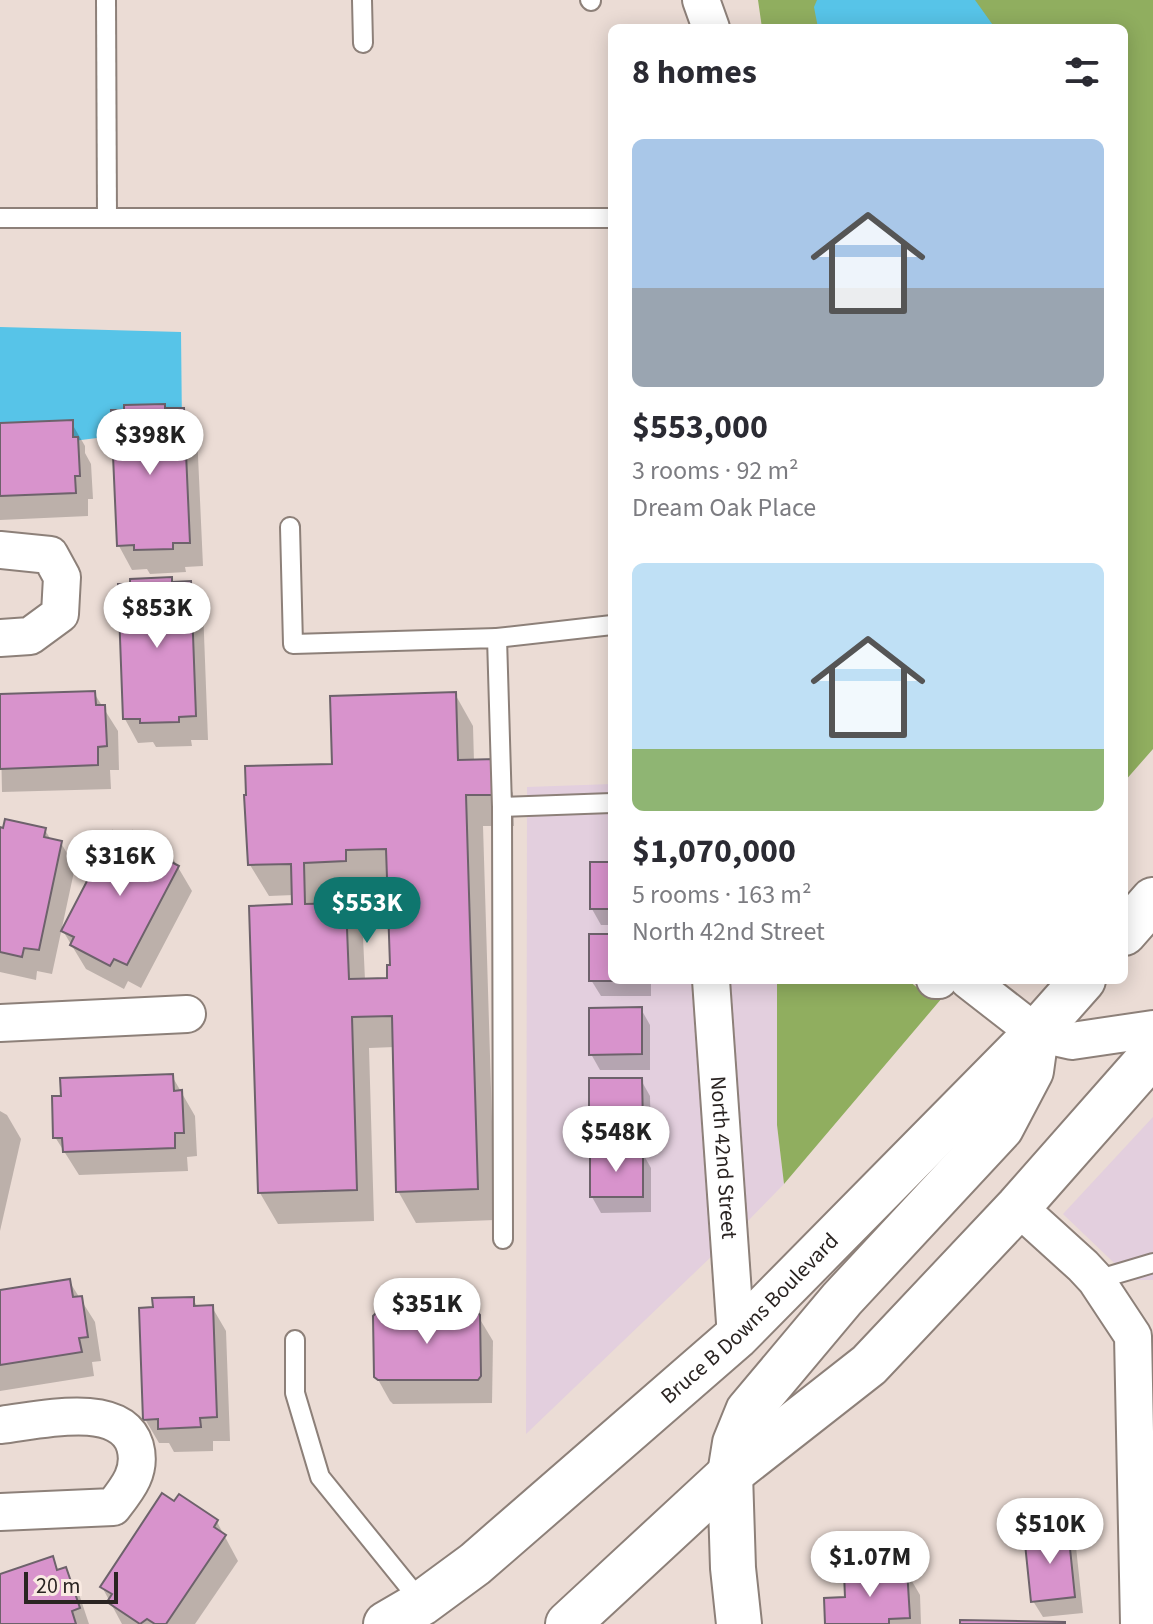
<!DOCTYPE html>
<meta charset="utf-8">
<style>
:root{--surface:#fff;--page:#f7f7f7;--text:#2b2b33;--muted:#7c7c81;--accent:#0f766e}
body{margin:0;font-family:"Source Sans 3",sans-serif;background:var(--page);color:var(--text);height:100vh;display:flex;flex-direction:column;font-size:30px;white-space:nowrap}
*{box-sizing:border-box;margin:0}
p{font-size:26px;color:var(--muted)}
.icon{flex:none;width:44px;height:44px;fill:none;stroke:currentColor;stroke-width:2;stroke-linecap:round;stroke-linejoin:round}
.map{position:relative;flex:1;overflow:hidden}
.details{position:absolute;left:608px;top:24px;width:520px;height:960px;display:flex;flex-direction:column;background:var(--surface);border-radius:12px;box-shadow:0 4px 20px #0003}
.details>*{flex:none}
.scale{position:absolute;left:24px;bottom:20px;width:94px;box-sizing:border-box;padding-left:8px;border:4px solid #2a2422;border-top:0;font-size:22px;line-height:28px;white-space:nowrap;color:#2a2422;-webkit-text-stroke:6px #f9eae2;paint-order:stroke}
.price{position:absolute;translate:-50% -68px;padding:0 18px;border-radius:28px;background:#fff;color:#222;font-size:26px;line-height:52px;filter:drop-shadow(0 2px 4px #0008)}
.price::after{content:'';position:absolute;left:50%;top:48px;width:24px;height:18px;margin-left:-12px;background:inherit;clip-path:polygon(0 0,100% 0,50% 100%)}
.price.on{background:var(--accent);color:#fff}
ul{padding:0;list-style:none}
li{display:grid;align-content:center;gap:16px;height:424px;padding:0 24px}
li span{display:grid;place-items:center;height:248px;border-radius:12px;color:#555}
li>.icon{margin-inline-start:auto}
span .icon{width:144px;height:144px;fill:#fffc;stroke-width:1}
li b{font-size:34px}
h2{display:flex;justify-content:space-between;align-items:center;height:96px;padding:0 24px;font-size:34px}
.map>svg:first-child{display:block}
</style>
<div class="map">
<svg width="1153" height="1624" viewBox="0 0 1153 1624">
<rect width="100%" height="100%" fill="#ebdcd5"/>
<!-- commercial -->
<g fill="#e3cfde">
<path d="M612 784V980H695L714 1254 526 1434 527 787Z"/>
<path d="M727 980H777V1125L784 1184 744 1225Z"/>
<path d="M1153 1117V1280H1132L1063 1214Z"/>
</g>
<!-- forest -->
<g fill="#90ae5f">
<path d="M758 0H1153V749L1124 782V28H762Z"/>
<path d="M777 980H908L926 995 942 998 784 1184 777 1125Z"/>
</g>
<!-- water -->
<g fill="#57c4e8">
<path d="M817 0H975L995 28H818L814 7Z"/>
<path d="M0 327 181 332 182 427 27 447 0 456Z"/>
</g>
<!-- shadow -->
<g fill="#0003" fill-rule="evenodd">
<path d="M164 406 167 410H183L197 434 203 566 185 567 186 572 150 574 147 569 132 570 119 546Z"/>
<path d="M71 422 85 446V453L91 464 93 499H88V516L0 520V425Z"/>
<path d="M171 579 173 584 189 583 203 608 208 740H191L192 746 156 747 153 742 138 743 125 719Z"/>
<path d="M94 693 118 731 119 770H110L111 789 2 792 0 696Z"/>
<path d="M455 694 473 726 474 762 495 761 513 793 514 826H483L495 1220 416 1223 398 1191 395 1047 369 1048 374 1221 278 1224 260 1193 294 895 269 896 250 865 334 766ZM389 880 392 967 389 980H365L363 937 345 905 321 906V894L363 892V881Z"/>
<path d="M0 829 45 830 51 840 61 843 75 867 52 974 37 971 36 980 0 972Z"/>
<path d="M129 842 169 852 192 891 141 988 128 981 124 989 86 969 63 931Z"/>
<path d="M612 864V925H601L592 909Z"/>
<path d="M612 936V980H651V996H601L591 980Z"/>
<path d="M641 1009 650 1025V1070H600L591 1054Z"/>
<path d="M172 1076 195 1116 197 1156 187 1157 188 1171 79 1175 55 1137Z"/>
<path d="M641 1080 650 1096 651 1141H601L591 1125Z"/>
<path d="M0 1111 7 1115 21 1139 0 1231Z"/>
<path d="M642 1152 651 1168V1212L601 1213 592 1197Z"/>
<path d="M69 1281 95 1322 101 1361 92 1362 94 1376 0 1391V1292Z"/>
<path d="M193 1299 198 1308 212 1307 226 1331 230 1441H213V1451L174 1452 169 1443H159L145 1419Z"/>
<path d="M478 1316 493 1341 492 1403 393 1404 390 1401 376 1376Z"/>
<path d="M174 1504 217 1522 238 1561 195 1624H122L102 1587Z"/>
<path d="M1067 1531 1076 1547 1083 1613 1043 1617 1033 1601Z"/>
<path d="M52 1559 59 1572 65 1570 79 1594 89 1624H0V1576Z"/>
<path d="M906 1571 920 1595 921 1624H827L847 1599Z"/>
</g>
<!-- building -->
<g fill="#d893cc" stroke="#6d626b" stroke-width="2" fill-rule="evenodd">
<path d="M165 404V408H184L190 543H173V549L134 550V545L117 546 111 410H124V405Z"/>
<path d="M73 420V437H78L80 476H75L76 493 0 496V423Z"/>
<path d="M172 577V582L191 581 196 716 179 717V722L140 723V719H123L118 584H130V579Z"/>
<path d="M95 691 96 705H105L107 746 98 747V765L0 769V694Z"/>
<path d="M456 692 458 760 496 759 497 795H466L478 1189 396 1192 392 1016 352 1017 357 1190 258 1193 249 906 292 904 291 864 248 865 244 795H246L245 766 332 764 330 696ZM386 849 390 965H387V978L349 979 346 903 305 904 304 863 346 861V850Z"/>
<path d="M5 819 46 828 44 837 62 841 39 950 24 948 22 957 0 952V827L3 828Z"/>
<path d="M113 831 129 839 133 831 170 851 166 859 179 866 127 965 114 959 110 966 70 945 74 937 61 931Z"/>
<rect x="590" y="862" width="22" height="47"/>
<path d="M589 934H612V980L643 981H589Z"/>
<path d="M642 1007V1054L589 1055V1008Z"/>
<path d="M173 1074 174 1091 182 1090 184 1133H175V1148L63 1152 62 1138H53L52 1096H61L60 1078Z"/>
<path d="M589 1078H642L643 1125H589Z"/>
<rect x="590" y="1150" width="53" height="47"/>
<path d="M70 1279 73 1297 82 1296 88 1337 79 1338 82 1352 0 1365V1290Z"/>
<path d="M194 1297V1306L213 1305 217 1417 200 1418 201 1427 158 1429V1419L143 1420 139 1308 153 1307 152 1298Z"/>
<path d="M477 1312 480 1315 481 1376 478 1380H378L374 1377 373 1316 376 1313Z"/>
<path d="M162 1493 174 1501 179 1494 218 1520 214 1527 226 1535 166 1624H155L147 1619 140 1624 107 1602 112 1594 100 1587Z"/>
<path d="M1068 1529 1075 1597 1031 1602 1024 1534Z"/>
<path d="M53 1556 57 1570 66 1567 80 1608 72 1611 76 1624H0V1574Z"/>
<path d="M907 1569 910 1618 889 1619V1624H825L824 1598 845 1597 844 1573Z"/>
<path d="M960 1620 1065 1622V1624H960Z"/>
</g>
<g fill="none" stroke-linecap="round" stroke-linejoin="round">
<defs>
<g id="lane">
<path d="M106 0 107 218"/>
<path d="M362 0 363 43"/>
<path d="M590 0 591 1"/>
<path d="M0 218H612"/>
<path d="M290 527 293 644 497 638 502 807 612 803"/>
<path d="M497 638 612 625"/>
<path d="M502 807 503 1239"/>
<path d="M1096 1280 1153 1263"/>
<path d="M295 1340V1393L320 1477 422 1603"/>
</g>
<g id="street">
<path d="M701 0 711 28"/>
<path d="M0 550 50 555 62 577 60 614 30 636 0 638"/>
<path id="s1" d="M711 980 736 1337"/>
<path d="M935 980H939"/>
<path d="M968 980 1036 1033 1072 1041 1153 1029"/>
<path d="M0 1023 187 1014"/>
<path d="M1018 1207 1083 1266 1096 1280 1133 1336 1139 1624"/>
<path d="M0 1425C37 1421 121 1399 135 1446 142 1471 128 1488 113 1507L0 1512"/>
</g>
<g id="secondary">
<path d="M1124 933 1153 900"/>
<path id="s2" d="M386 1624 422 1603 475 1564 736 1337 1036 1033 1083 980"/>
<path d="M568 1624 730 1474 869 1365 1018 1207 1153 1054"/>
<path d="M739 1624 733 1568 730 1474 735 1443 748 1411 842 1299 1001 1128 1031 1071 1035 1042"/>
</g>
</defs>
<!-- lane casing -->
<use href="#lane" stroke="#8d8079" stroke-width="22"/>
<!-- street casing -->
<use href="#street" stroke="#8d8079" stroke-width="40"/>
<!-- secondary casing -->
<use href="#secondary" stroke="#8d8079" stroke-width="48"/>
<!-- lane -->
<use href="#lane" stroke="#fff" stroke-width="18"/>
<!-- street -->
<use href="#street" stroke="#fff" stroke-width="36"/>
<!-- secondary -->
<use href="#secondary" stroke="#fff" stroke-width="44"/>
</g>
<g text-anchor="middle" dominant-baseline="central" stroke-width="6" stroke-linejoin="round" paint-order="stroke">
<!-- street labels -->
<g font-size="22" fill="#2a2422" stroke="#f9eae2">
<text stroke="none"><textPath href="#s1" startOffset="178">North 42nd Street</textPath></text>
<text stroke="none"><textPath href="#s2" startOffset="476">Bruce B Downs Boulevard</textPath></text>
</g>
</g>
</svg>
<div class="scale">20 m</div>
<b class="price" style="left:150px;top:477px">$398K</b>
<b class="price" style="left:157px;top:650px">$853K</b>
<b class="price" style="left:120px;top:898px">$316K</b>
<b class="price on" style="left:367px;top:945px">$553K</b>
<b class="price" style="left:616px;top:1174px">$548K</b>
<b class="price" style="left:427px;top:1346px">$351K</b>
<b class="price" style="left:1050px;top:1566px">$510K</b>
<b class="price" style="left:870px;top:1599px">$1.07M</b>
<section class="details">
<h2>8 homes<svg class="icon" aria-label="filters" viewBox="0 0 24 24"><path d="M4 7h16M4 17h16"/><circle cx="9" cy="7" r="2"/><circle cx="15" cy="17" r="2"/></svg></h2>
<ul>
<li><span style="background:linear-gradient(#a9c7e8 60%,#9aa5b1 0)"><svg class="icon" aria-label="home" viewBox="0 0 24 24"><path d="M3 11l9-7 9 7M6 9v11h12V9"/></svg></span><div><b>$553,000</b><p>3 rooms · 92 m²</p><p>Dream Oak Place</p></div></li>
<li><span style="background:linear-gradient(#bfe0f5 75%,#8fb573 0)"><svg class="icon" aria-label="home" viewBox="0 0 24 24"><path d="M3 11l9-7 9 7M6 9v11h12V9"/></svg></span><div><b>$1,070,000</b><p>5 rooms · 163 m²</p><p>North 42nd Street</p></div></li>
</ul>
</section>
</div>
